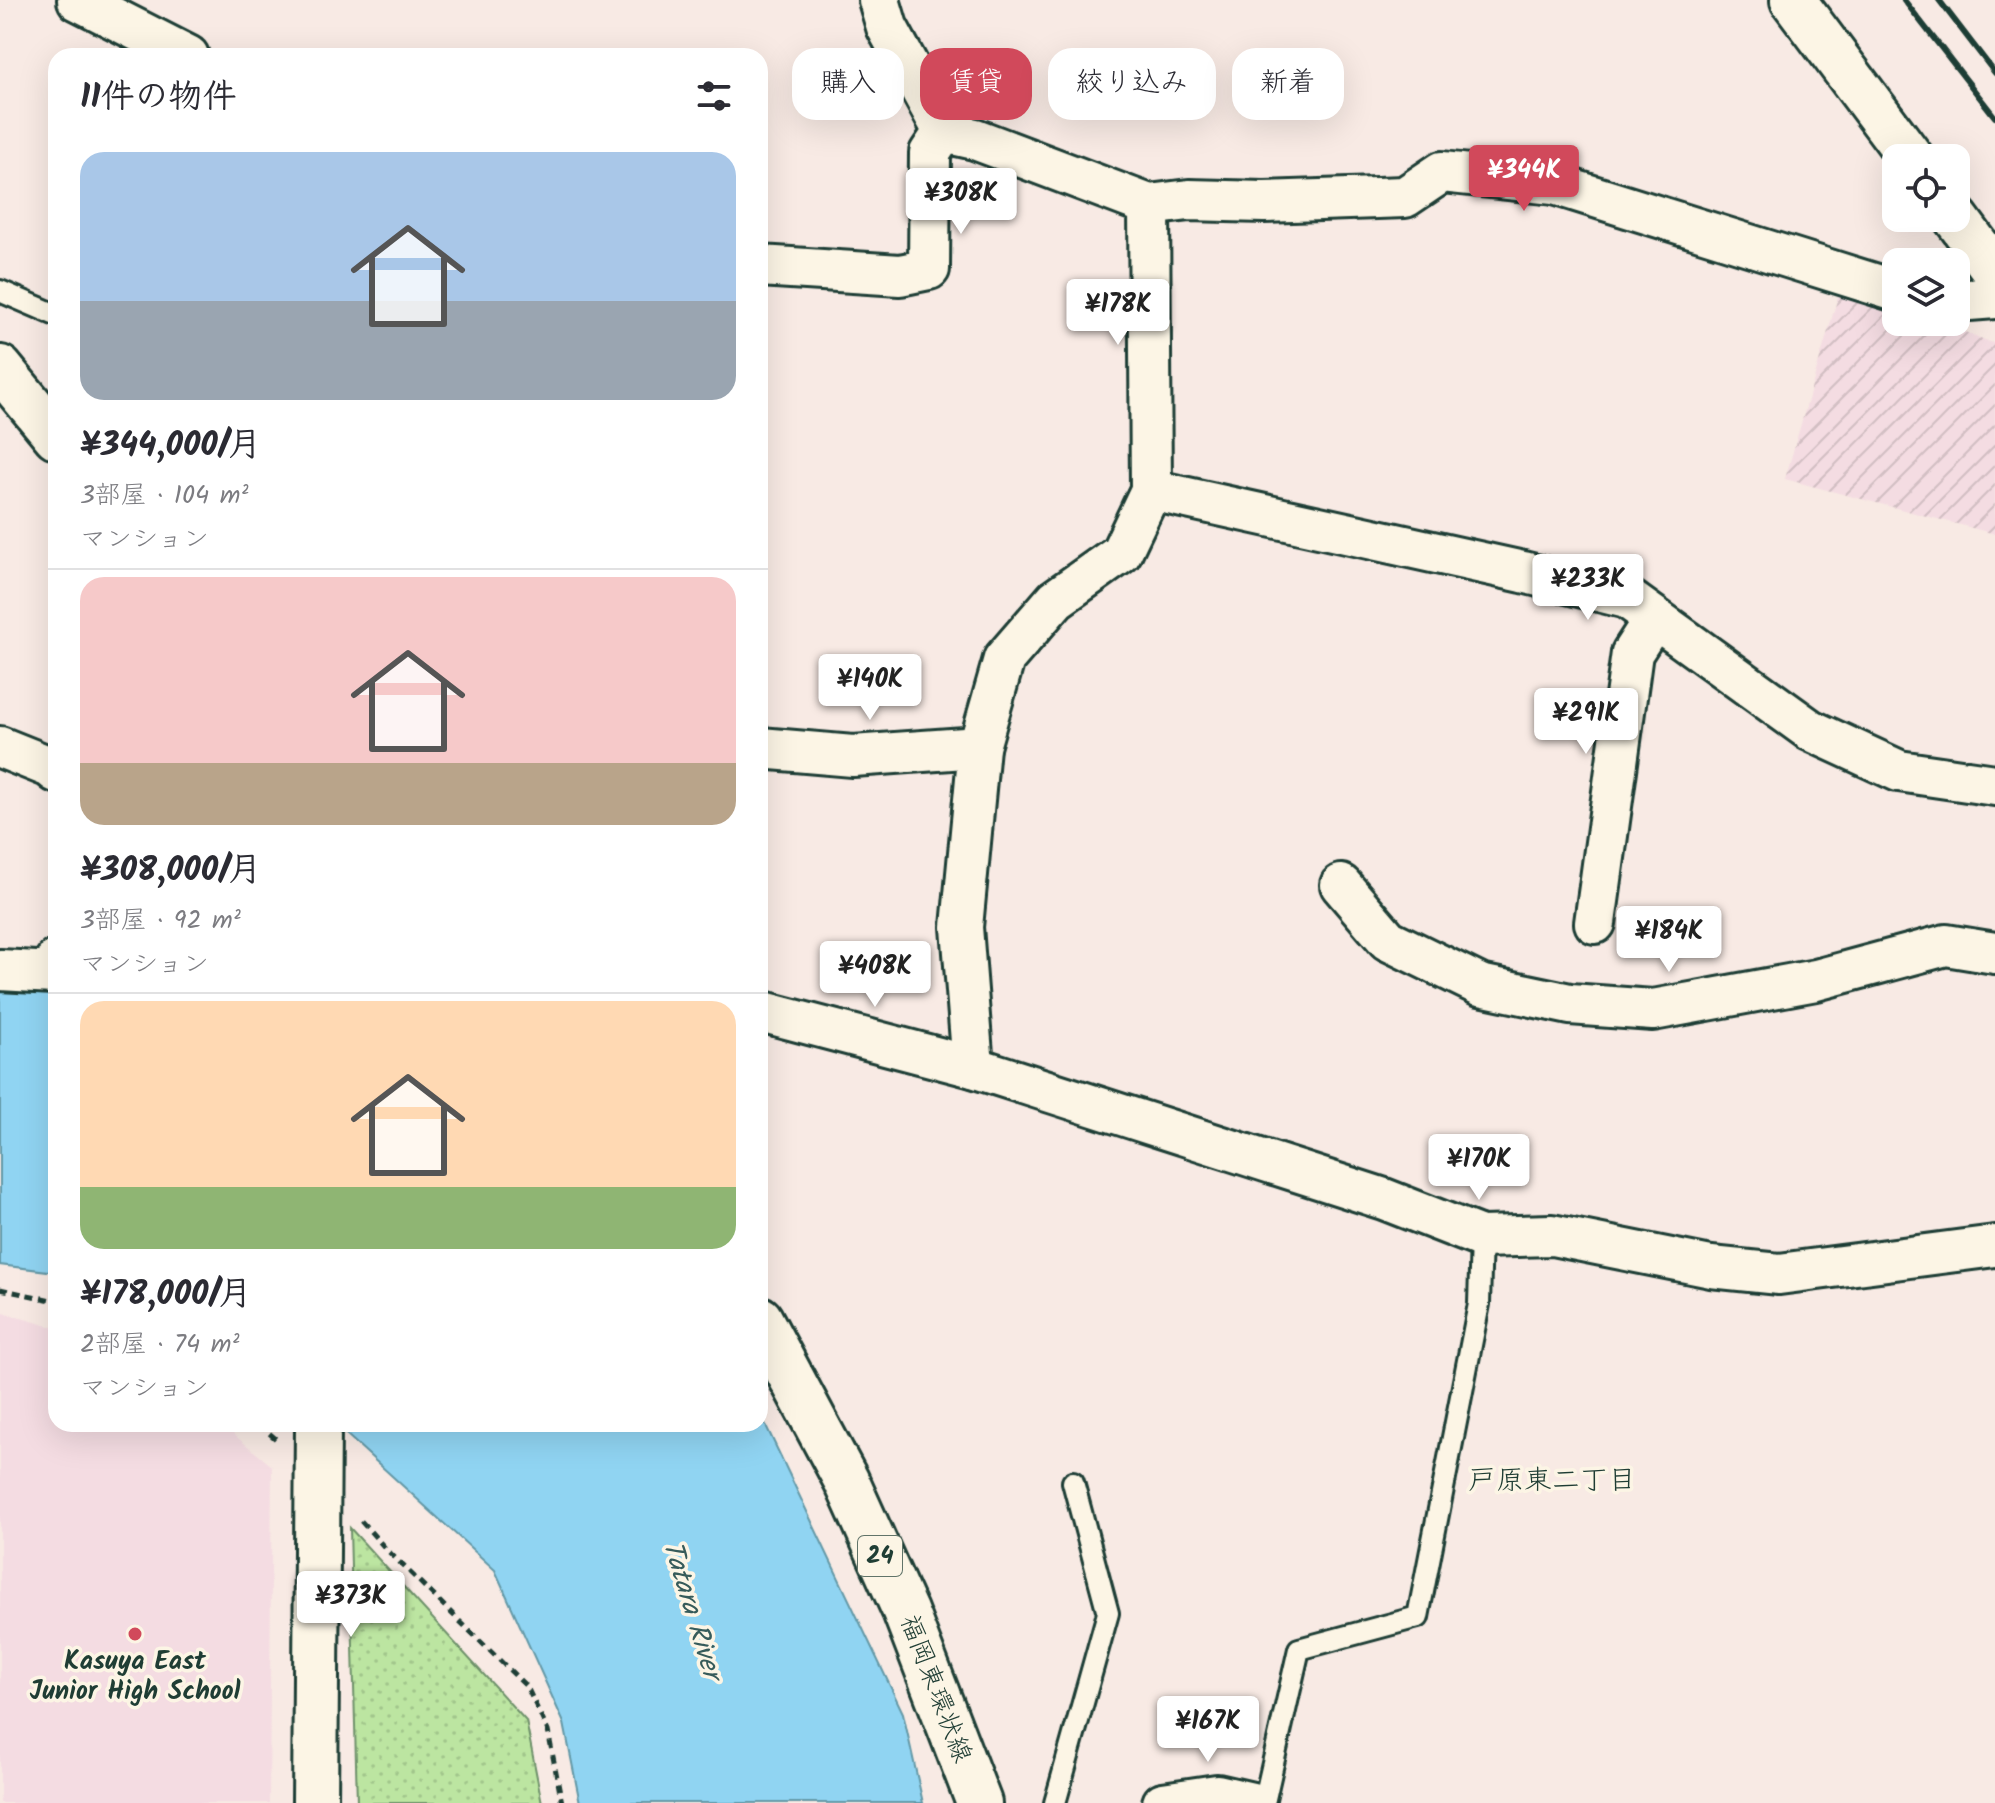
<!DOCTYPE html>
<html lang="ja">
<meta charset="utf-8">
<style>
:root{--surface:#fff;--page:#f7f7f7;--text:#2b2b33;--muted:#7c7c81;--line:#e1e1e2;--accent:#d1495b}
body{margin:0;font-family:Kalam,"Klee One",sans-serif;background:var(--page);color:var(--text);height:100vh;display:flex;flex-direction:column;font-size:30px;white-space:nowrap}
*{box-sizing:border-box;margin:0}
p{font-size:26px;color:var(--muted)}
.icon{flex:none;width:44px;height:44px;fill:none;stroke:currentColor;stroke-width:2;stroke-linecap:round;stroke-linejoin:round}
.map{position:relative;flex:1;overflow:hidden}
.sheet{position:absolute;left:48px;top:48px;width:720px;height:1384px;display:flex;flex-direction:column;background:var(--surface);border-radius:24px;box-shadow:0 8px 32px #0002}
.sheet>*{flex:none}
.hud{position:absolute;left:792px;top:48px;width:760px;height:72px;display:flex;gap:16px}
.controls{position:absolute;left:1882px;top:144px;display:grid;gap:16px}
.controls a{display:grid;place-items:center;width:88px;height:88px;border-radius:16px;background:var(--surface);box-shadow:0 8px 32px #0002;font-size:40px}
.price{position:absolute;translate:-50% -68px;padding:0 18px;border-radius:8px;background:#fff;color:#222;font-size:26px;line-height:52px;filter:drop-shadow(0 2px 4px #0008)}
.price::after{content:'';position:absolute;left:50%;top:48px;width:24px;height:18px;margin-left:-12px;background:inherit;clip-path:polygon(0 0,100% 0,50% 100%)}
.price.active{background:var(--accent);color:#fff}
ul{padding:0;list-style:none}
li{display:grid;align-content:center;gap:16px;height:424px;padding:0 32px}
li+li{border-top:2px solid var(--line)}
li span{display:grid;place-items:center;height:248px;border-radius:24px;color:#555}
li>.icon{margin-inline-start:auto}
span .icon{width:144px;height:144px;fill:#fffc;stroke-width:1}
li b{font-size:34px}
h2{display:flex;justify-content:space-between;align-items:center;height:96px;padding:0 32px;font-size:34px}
.pill{padding:0 28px;border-radius:24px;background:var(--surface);box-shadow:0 8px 32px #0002;font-size:28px;line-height:72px}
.pill.active{background:var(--accent);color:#fff}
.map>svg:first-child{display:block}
</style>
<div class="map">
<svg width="1995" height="1803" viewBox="0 0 1995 1803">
<defs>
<pattern id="industrial-furrows" width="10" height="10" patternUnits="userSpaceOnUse" patternTransform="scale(2)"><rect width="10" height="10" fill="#f4dce2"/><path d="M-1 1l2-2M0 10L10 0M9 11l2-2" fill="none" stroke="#d1bec2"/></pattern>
<pattern id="park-dots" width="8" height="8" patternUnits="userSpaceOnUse" patternTransform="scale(2)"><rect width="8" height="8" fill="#bce5a1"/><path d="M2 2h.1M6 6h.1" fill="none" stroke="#a1c58b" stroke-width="1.8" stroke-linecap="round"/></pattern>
</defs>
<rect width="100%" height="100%" fill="#f8eae4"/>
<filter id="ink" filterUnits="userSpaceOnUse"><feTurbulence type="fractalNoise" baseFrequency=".0125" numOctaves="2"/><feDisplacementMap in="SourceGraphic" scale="16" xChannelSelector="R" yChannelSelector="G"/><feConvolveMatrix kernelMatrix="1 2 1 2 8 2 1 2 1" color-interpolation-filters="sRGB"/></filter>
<g filter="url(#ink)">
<!-- built -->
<path fill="#f4dce2" d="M0 1312 56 1328V1424H221L272 1466 269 1803H0Z"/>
<!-- industrial -->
<path fill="url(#industrial-furrows)" d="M1842 283 1896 305V322H1940L1995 344V534L1785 479Z"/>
<!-- park -->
<path fill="url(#park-dots)" stroke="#6e916a" stroke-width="2" d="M350 1528 526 1721 542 1803H357Z"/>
<!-- water -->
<g fill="#90d4f2" stroke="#6398a6" stroke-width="2">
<path d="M0 982 56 984V1272L0 1265Z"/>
<path d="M760 1413 903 1713 923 1803H580L564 1723 495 1570 335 1424H760Z"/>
</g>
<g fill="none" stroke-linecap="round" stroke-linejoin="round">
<defs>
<g id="lane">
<path d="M0 291 56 315"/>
<path d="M1055 1803 1108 1613 1073 1482"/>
<path d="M1264 1803 1299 1649 1418 1617 1479 1304 1481 1237"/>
</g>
<g id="street">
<path d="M78 0 188 56"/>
<path d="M879 0 887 27 944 132"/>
<path d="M760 266 900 275 929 269 930 153 944 132 975 139 1149 205 1189 200 1264 202 1405 197 1442 172 1554 184 1896 291"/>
<path d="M1956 301 1995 298"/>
<path d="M1151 490 1523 572 1627 598 1810 730 1899 771 1995 785"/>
<path d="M0 747 50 767 56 772"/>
<path d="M760 748 853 756 979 747"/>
<path d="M1341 885 1388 940 1480 985 1570 1004 1653 1010 1816 980 1946 945 1995 953"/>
<path d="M1595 923 1632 653 1654 619"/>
<path d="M0 970 54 973 56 960"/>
<path d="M760 1011 973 1067 1384 1199 1481 1237 1552 1235 1711 1267 1779 1274 1995 1246"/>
<path d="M973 1067 962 927 979 747 1004 659 1056 599 1121 553 1151 490 1149 205"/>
<path d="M1163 1803 1217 1795 1252 1803"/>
</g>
<g id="secondary">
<path d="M1793 0 1911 158"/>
<path d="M1956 218 1995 271"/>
<path d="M315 1803 318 1424"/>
</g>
<g id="primary">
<path d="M0 368 56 436"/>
<path d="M760 1319 846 1480 905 1611 979 1803"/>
</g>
</defs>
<!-- lane casing -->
<use href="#lane" stroke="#1f3d34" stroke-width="26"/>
<!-- street casing -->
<use href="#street" stroke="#1f3d34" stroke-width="46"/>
<!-- secondary casing -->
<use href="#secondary" stroke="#1f3d34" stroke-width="50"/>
<!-- primary casing -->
<use href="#primary" stroke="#1f3d34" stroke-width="50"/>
<!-- path -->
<g stroke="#1f3d34" stroke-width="5" stroke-dasharray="8 6" stroke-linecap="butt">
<path d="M0 1289 56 1301"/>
<path d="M259 1424 276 1439"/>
<path d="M361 1521 386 1549 527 1687 548 1731 562 1803"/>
</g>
<!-- lane -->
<use href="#lane" stroke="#fcf5e5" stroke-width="20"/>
<!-- street -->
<use href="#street" stroke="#fcf5e5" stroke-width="40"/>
<!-- secondary -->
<use href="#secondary" stroke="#fcf5e5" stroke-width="44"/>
<!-- primary -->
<use href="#primary" stroke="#fcf5e5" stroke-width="44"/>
<!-- rail -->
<g stroke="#1f3d34" stroke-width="6">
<path d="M1904 0 1995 117"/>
<path d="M1939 0 1995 73"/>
</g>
</g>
</g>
<!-- markers -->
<circle fill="#d1495b" stroke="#fcf5e5" stroke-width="3" cx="135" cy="1634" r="8"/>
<g text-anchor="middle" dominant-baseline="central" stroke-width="7" stroke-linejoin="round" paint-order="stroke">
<!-- shield labels -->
<rect fill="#fcf5e5" stroke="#617469" stroke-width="2" x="858" y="1536" width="44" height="40" rx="6"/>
<g font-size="24" font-weight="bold" fill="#1f3d34">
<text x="880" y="1556">24</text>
</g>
<!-- poi labels -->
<g font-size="26" font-weight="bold" fill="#1f3d34" stroke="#fcf5e5">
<text x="135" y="1662">Kasuya East<tspan x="135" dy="30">Junior High School</tspan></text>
</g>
<!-- street labels -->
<g font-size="26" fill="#1f3d34" stroke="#fcf5e5">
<text transform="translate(935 1689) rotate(69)">福岡東環状線</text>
</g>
<!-- neighbourhood labels -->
<g font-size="28" fill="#1f3d34" stroke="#fcf5e5">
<text x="1552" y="1481">戸原東二丁目</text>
</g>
<!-- water labels -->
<g font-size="28" font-style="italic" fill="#365b5a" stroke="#fcf5e5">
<text transform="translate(691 1610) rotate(73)">Tatara River</text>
</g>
</g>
</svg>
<div class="controls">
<a><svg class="icon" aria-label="locate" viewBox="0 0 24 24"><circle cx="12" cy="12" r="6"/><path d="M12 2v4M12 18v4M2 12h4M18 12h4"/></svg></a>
<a><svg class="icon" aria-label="layers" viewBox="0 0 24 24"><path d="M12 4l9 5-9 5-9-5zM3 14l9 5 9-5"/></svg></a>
</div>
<b class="price active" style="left:1524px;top:213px">¥344K</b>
<b class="price" style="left:961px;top:236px">¥308K</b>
<b class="price" style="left:1118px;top:347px">¥178K</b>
<b class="price" style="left:1588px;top:622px">¥233K</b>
<b class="price" style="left:870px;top:722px">¥140K</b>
<b class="price" style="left:1586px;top:756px">¥291K</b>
<b class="price" style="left:1669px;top:974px">¥184K</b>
<b class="price" style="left:875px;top:1009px">¥408K</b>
<b class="price" style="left:1479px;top:1202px">¥170K</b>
<b class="price" style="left:351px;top:1639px">¥373K</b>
<b class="price" style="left:1208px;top:1764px">¥167K</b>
<div class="hud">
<a class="pill">購入</a>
<a class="pill active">賃貸</a>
<a class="pill">絞り込み</a>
<a class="pill">新着</a>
</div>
<section class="sheet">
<h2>11件の物件<svg class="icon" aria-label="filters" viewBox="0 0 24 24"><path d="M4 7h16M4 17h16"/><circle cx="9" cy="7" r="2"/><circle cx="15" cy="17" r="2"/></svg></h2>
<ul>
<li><span style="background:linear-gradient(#a9c7e8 60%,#9aa5b1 0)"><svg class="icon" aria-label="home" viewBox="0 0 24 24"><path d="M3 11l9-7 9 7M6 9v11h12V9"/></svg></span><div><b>¥344,000/月</b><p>3部屋 · 104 m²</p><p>マンション</p></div></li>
<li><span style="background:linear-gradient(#f6c9c9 75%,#b9a48a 0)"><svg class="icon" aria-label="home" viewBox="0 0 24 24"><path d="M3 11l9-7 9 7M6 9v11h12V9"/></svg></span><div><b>¥308,000/月</b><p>3部屋 · 92 m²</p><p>マンション</p></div></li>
<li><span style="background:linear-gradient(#ffd9b3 75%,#8fb573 0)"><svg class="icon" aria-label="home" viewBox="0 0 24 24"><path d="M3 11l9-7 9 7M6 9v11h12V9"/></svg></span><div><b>¥178,000/月</b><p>2部屋 · 74 m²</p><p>マンション</p></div></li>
</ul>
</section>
</div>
